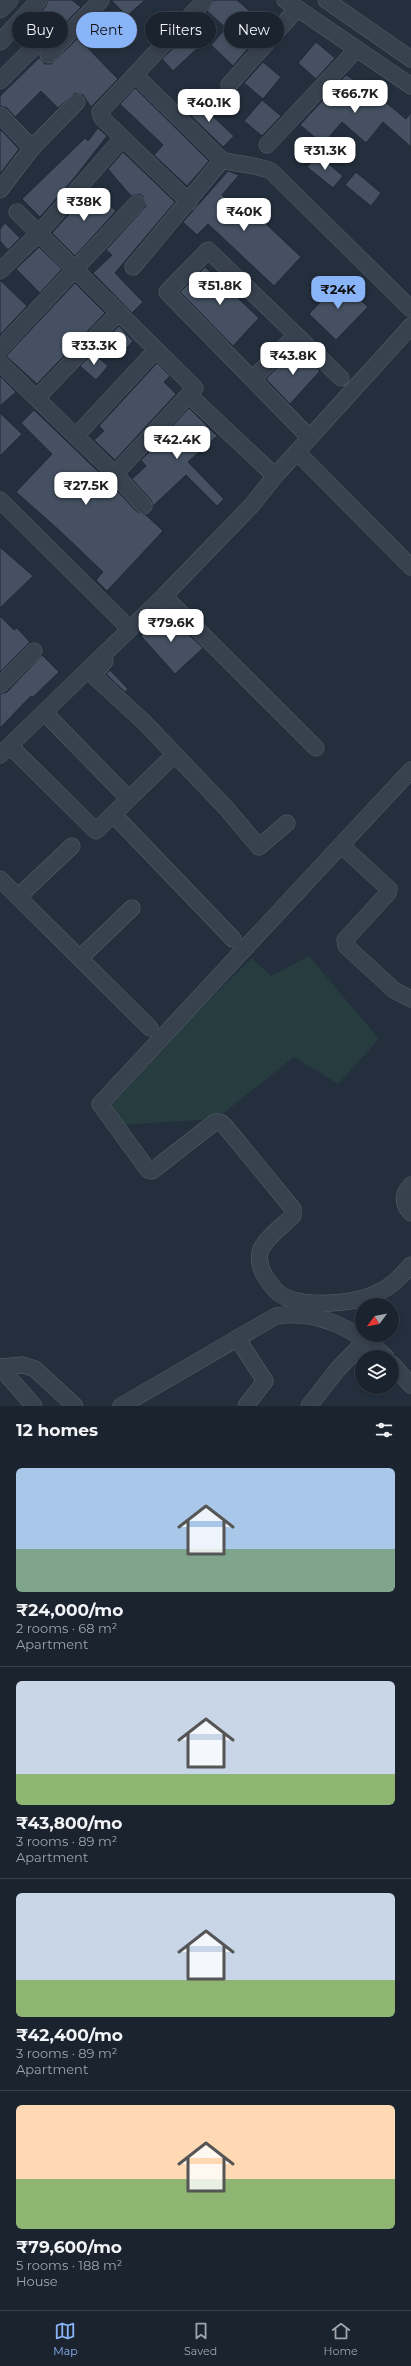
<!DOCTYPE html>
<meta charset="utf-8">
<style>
:root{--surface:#1b232e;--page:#242b36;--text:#f1f3f6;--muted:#a0a4aa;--line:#39404a;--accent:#8ab4f8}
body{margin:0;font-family:Montserrat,sans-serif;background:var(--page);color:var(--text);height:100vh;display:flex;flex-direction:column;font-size:15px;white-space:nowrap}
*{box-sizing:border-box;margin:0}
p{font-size:13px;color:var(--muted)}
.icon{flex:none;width:22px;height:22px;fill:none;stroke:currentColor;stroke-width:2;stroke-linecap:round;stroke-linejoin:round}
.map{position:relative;height:1406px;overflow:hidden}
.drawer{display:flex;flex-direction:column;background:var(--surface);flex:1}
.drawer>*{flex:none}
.guide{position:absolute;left:12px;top:12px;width:387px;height:36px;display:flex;gap:8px}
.needle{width:26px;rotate:238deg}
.buttons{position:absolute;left:355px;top:1298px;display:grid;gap:8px}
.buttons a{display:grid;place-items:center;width:44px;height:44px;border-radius:50%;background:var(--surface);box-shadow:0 2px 6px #0003,0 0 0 1px var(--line);font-size:20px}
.price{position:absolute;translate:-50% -34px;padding:0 9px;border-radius:8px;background:#fff;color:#222;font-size:13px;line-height:26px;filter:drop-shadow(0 1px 2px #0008)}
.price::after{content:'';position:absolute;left:50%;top:24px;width:12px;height:9px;margin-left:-6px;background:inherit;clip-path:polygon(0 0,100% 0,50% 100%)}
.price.active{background:var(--accent);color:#111}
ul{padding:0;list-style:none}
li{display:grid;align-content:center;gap:8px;height:212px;padding:0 16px}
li+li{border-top:1px solid var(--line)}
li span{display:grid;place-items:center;height:124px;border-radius:6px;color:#555}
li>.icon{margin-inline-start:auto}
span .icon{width:72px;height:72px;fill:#fffc;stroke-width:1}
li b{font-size:17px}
h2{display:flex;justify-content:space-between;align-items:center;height:48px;padding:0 16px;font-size:17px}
.tag{padding:0 14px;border-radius:18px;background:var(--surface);box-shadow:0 2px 6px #0003,0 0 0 1px var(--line);font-size:14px;line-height:36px}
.tag.active{background:var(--accent);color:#111}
.tabs{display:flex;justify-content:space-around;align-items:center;height:56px;border-top:1px solid var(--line);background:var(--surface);font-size:11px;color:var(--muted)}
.tabs a{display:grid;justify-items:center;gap:2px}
.tabs .active{color:var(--accent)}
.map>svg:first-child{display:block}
</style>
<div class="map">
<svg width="411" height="1406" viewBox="0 0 411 1406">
<rect width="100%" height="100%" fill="#242f3e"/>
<!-- green -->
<path fill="#263c3f" d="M309 956 379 1039 338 1084 294 1057 216 1119 119 1125 103 1105 252 958 271 976Z"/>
<!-- building -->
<g fill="#455162" stroke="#1f2835">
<path d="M48 0H72L81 7 45 44 42 38 32 37 25 30 46 6Z"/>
<path d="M111 0H145L127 16Z"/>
<path d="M214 0H237L267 26 233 66 211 45 226 28 207 11Z"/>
<path d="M189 33 193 36 197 33 205 41 173 71 162 59Z"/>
<path d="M78 38 118 79 91 107 83 95 75 93 58 108 41 91 15 117 7 108 0 106V96L39 58 45 64H51Z"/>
<path d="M316 42 335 58 316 79 298 63Z"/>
<path d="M263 62 281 77 263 99 244 83Z"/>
<path d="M346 75 371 90 406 119 411 112V147L383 122 366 143 342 122 323 144 300 125Z"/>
<path d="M135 88 209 161 187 186 154 155 163 145 120 104Z"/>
<path d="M194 99 234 136 223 147 184 109Z"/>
<path d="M262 100 281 116 262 136 244 121Z"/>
<path d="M98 128 107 136 75 177 40 217 22 199 85 138 88 141Z"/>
<path d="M0 129 19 149 0 174Z"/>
<path d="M123 152 175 202 115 273 143 302 132 313 93 273 112 255 106 250 146 206 143 196 139 194 131 196 108 169Z"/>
<path d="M318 155 343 176 333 188 307 167Z"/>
<path d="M228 171 239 175 222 195 240 210 245 204 301 257 274 286 208 224 197 235 183 222Z"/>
<path d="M356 172 381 193 371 206 345 185Z"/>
<path d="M92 188 116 211 75 256 52 233Z"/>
<path d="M5 223 20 238 8 250 0 241V229Z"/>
<path d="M39 247 62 269 40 293 16 269Z"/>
<path d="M205 267 259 318 233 346 180 292Z"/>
<path d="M0 280 27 306 0 335Z"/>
<path d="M340 281 368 307 336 340 309 314Z"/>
<path d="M75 283 105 313 37 384 6 356Z"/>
<path d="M119 326 133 341 125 350 109 336Z"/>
<path d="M296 348 320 371 290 404 266 379Z"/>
<path d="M93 353 108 366 96 380 80 366Z"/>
<path d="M157 363 170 376 164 382 176 394 115 460 94 440 104 431 99 426Z"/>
<path d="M0 376 16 392 0 406Z"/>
<path d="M189 408 217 436 188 462 224 499 217 506 186 475 153 506 151 500 132 479 146 466 141 460 164 438 162 437Z"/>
<path d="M34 410 108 481 137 512 146 515 163 531 107 591 96 580 103 572 60 531 16 492 52 454 21 423Z"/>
<path d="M0 413 22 434 0 456Z"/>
<path d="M0 547 33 576 0 608Z"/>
<path d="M165 612 203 648 175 674 141 636Z"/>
<path d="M0 616 14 630 17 628 30 642 0 672Z"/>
<path d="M42 655 59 672 33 697 31 696 0 728V694L7 692Z"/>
<path d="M110 670 128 689 125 692 106 674Z"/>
</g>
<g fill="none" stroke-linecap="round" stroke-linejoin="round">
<defs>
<g id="minor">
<path d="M285 0 411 86"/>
<path d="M326 0 411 59"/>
<path d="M0 10 10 0"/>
<path d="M0 42 39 0"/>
<path d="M48 55 101 0"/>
<path d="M0 81 36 45"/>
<path d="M229 85 297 9"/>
<path d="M0 115 32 148"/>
<path d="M267 145 357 49"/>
<path d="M222 160C239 165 254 164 271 171L411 309"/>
<path d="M0 190 32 148 77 102"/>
<path d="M189 202 102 118 100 112 205 0"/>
<path d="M17 212 195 388 115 474"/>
<path d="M133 267 222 160 135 75"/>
<path d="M0 271 38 234 120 141"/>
<path d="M0 349 137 203"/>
<path d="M0 363 115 474 144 506"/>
<path d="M253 379 296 335"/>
<path d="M189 395 275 476"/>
<path d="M37 398 118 313"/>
<path d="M76 436 156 350"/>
<path d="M310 438 167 292 208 250 341 378"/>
<path d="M297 452 411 567"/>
<path d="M0 500 130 629"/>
<path d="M164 596 316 748"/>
<path d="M105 661 95 673 96 678 144 722 227 809 259 847 287 823"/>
<path d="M0 685 34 651"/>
<path d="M45 713 129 799"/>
<path d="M10 746 96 831 174 755"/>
<path d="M0 755 164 596 252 505 275 476 411 326"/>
<path d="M411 770 100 1104 148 1170 152 1171 215 1122H220L225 1126 293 1209V1216C282 1226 268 1236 261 1249 257 1258 261 1270 266 1278 270 1283 274 1290 280 1294 303 1309 358 1304 381 1291 393 1285 402 1275 411 1265"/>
<path d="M114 815 233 939"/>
<path d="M341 845 389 889 388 893 345 940 346 946 394 990 411 999"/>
<path d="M0 879 150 1028"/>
<path d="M18 897 72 846"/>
<path d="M80 958 132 908"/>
<path d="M411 1185C402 1194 402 1204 411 1213"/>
<path d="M237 1338 265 1381 246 1406"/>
<path d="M392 1364 411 1385"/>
<path d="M0 1367 23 1365 35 1369 75 1406"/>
<path d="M0 1367 34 1406"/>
<path d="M121 1406 276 1316C317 1309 357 1330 386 1357"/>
<path d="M309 1406 337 1370 366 1340"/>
</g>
</defs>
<!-- minor casing -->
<use href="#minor" stroke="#565f6c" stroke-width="17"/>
<!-- minor -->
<use href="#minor" stroke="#38414e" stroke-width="16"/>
</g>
</svg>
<div class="buttons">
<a><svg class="needle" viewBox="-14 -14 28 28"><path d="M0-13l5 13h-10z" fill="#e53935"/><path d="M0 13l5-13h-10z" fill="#a0a4aa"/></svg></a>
<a><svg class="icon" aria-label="layers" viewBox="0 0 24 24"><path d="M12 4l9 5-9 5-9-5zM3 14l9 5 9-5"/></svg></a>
</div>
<b class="price" style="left:355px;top:114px">₹66.7K</b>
<b class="price" style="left:209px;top:123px">₹40.1K</b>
<b class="price" style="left:325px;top:171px">₹31.3K</b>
<b class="price" style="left:84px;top:222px">₹38K</b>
<b class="price" style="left:244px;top:232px">₹40K</b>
<b class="price" style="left:220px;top:306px">₹51.8K</b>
<b class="price active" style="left:338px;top:310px">₹24K</b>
<b class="price" style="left:94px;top:366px">₹33.3K</b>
<b class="price" style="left:293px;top:376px">₹43.8K</b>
<b class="price" style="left:177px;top:460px">₹42.4K</b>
<b class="price" style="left:86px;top:506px">₹27.5K</b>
<b class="price" style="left:171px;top:643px">₹79.6K</b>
<div class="guide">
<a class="tag">Buy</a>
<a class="tag active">Rent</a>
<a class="tag">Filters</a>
<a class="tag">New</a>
</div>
</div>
<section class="drawer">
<h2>12 homes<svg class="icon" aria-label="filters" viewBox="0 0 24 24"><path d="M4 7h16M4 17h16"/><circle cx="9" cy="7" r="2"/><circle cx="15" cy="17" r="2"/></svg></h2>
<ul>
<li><span style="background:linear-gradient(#a9c7e8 65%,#7fa58c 0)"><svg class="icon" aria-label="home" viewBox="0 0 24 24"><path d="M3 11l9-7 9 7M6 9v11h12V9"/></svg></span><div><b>₹24,000/mo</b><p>2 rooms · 68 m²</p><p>Apartment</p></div></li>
<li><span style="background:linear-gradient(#c9d6e8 75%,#8fb573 0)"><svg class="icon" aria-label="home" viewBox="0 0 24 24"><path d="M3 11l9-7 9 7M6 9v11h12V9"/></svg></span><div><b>₹43,800/mo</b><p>3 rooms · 89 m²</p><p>Apartment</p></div></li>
<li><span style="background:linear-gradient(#c9d6e8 70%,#8fb573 0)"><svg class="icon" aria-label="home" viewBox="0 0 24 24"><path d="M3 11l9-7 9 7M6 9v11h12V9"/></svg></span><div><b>₹42,400/mo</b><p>3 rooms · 89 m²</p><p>Apartment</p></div></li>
<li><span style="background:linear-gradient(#ffd9b3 60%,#8fb573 0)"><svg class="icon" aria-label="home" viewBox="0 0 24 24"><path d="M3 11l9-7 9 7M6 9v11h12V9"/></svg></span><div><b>₹79,600/mo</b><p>5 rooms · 188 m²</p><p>House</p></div></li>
</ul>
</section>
<nav class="tabs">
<a class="active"><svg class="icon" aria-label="map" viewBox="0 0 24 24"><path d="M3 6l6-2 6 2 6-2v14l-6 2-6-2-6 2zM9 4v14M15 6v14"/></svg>Map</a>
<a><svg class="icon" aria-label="saved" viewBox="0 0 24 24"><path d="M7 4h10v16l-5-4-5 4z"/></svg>Saved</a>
<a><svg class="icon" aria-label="home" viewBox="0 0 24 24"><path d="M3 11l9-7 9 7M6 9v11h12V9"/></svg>Home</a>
</nav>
